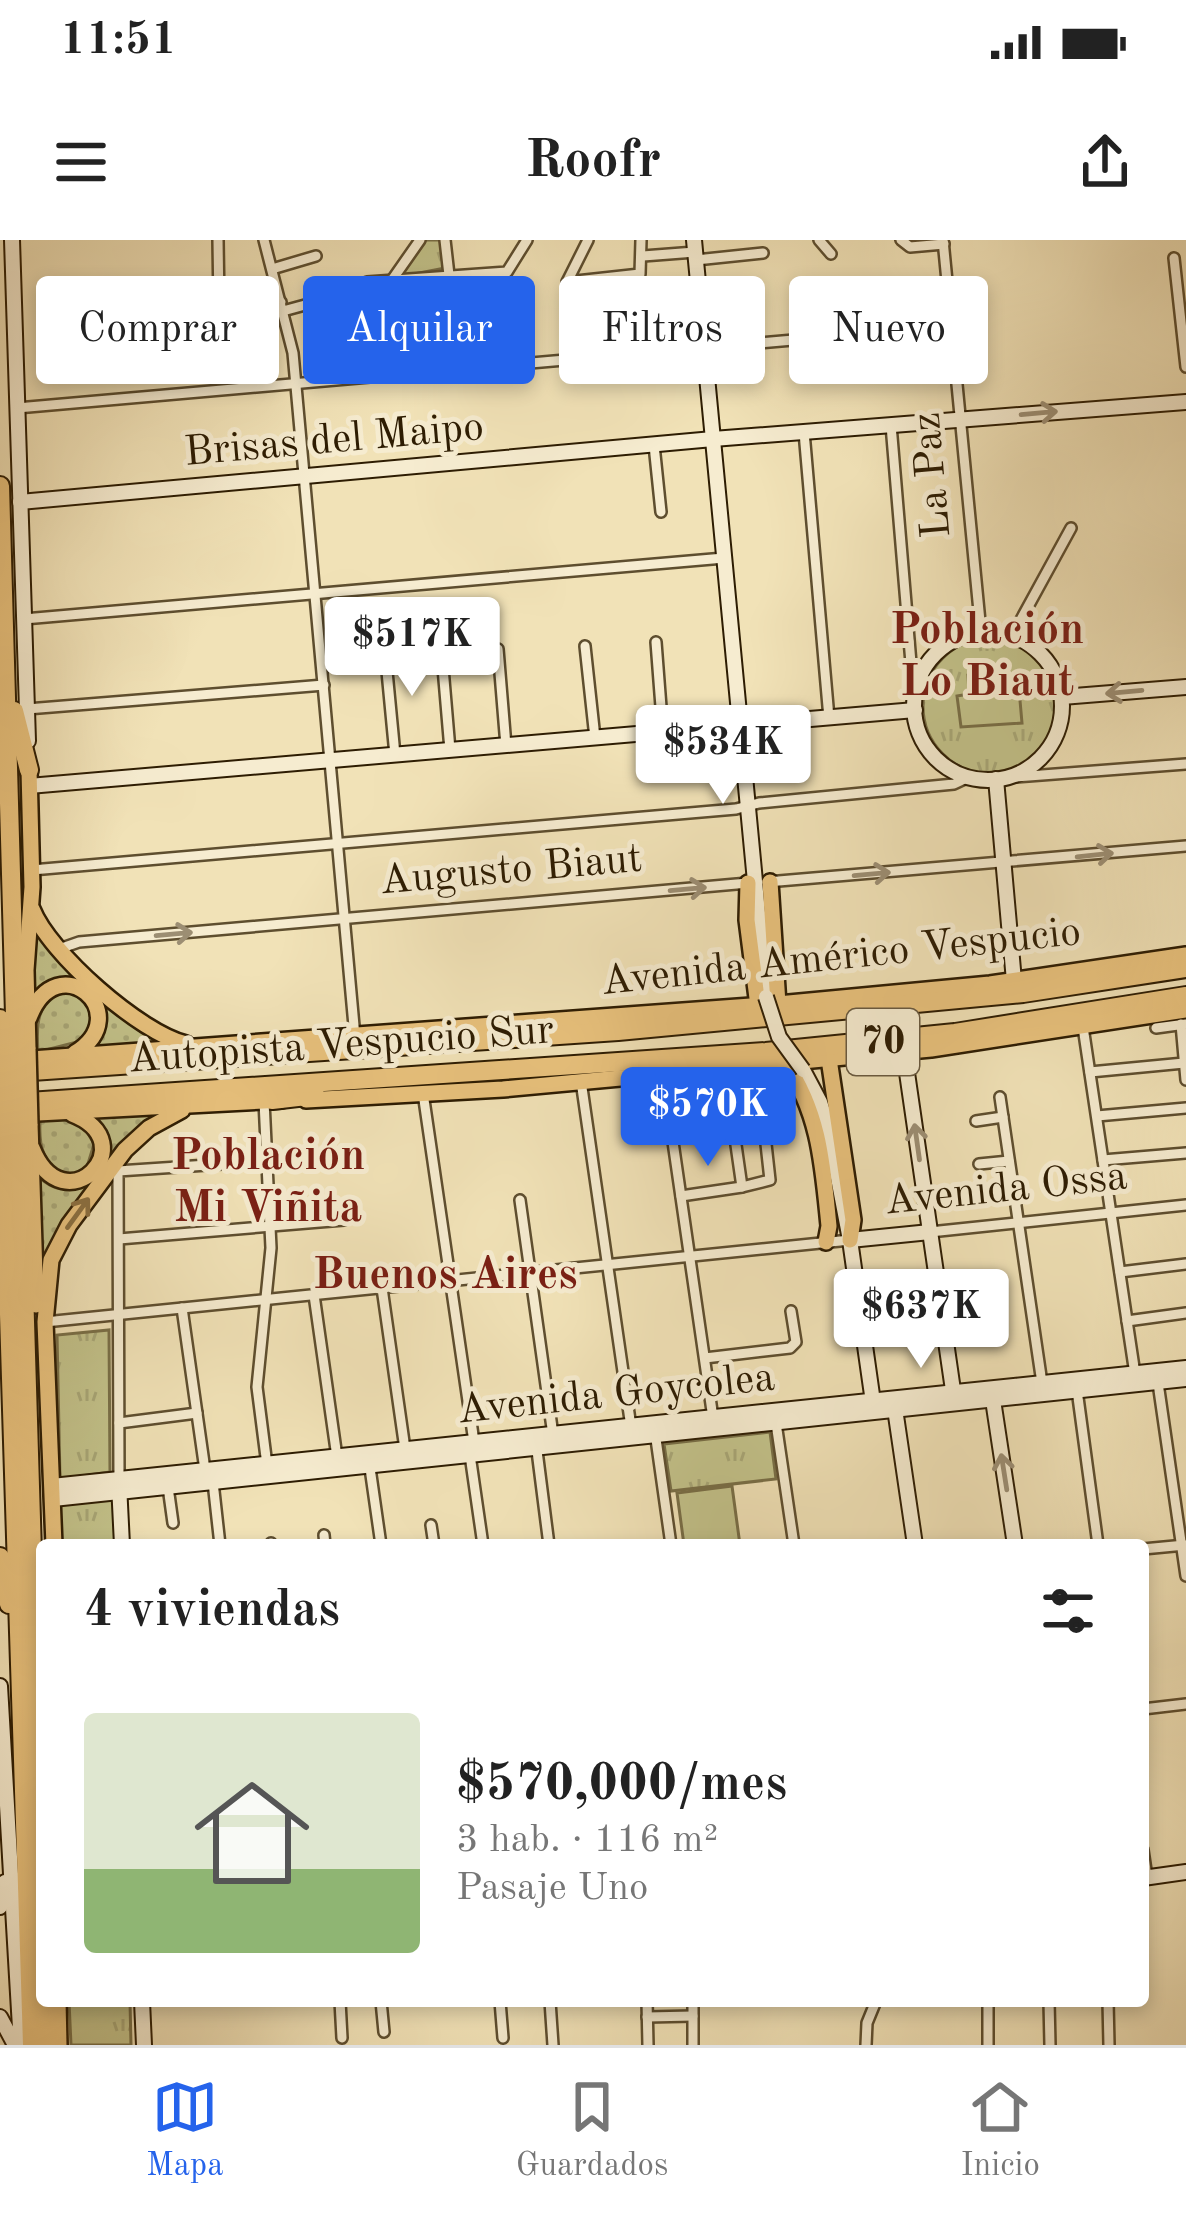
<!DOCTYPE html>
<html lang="es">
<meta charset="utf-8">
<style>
:root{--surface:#fff;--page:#f2f2f2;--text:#222;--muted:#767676;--line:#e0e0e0;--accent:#2563eb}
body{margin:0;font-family:"Old Standard TT",serif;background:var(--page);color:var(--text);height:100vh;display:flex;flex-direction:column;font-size:45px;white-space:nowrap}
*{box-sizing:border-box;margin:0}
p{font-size:39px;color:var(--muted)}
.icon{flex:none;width:66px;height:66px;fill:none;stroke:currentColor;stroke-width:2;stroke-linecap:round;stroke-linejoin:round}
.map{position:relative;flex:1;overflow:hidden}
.side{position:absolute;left:36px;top:1299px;width:1113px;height:468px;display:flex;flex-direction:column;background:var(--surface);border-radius:12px;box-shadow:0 6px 18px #0003}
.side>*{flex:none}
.banner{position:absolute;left:36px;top:36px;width:1116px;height:108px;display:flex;gap:24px}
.price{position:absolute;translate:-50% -102px;padding:0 27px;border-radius:12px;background:#fff;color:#222;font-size:39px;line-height:78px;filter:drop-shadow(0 3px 6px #0008)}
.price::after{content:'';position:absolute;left:50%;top:72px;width:36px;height:27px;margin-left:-18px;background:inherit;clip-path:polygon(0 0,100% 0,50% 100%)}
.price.current{background:var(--accent);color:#fff}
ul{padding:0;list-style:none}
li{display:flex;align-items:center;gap:36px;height:300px;padding:0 48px}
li+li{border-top:3px solid var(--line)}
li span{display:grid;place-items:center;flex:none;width:336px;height:240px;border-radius:12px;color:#555}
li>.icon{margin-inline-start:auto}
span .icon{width:144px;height:144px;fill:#fffc;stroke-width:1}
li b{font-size:51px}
h2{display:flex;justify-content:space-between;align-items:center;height:144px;padding:0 48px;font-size:51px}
.chip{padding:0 42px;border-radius:12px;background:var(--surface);box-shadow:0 6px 18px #0003;font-size:42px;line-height:108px}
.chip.current{background:var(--accent);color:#fff}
.status{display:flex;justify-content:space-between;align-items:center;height:84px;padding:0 60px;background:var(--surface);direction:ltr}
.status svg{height:33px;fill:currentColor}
header{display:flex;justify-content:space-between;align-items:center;height:156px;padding:0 48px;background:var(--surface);font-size:54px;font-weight:700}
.dock{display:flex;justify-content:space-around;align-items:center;height:168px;border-top:3px solid var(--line);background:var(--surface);font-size:33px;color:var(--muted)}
.dock a{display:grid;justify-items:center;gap:6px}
.dock .current{color:var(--accent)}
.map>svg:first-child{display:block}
</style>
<div class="status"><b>11:51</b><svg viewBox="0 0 49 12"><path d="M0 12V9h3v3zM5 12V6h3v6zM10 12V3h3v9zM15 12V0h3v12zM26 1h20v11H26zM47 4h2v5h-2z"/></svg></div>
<header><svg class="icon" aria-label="menu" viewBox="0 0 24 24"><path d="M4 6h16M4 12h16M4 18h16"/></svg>Roofr<svg class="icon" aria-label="share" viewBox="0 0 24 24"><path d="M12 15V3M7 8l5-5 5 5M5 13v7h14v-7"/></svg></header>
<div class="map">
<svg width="1186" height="1805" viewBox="0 0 1186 1805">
<defs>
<pattern id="grass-dots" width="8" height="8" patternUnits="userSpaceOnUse" patternTransform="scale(3)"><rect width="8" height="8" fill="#c2c189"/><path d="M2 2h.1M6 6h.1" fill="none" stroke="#a7a575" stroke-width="1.8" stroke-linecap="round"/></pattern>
<pattern id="park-tufts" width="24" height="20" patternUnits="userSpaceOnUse" patternTransform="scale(3)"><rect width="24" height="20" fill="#c2c189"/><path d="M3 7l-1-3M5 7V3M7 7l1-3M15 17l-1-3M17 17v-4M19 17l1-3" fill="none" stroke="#a7a575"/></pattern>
</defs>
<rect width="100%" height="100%" fill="#f1e2b7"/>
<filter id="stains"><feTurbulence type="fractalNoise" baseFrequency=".00167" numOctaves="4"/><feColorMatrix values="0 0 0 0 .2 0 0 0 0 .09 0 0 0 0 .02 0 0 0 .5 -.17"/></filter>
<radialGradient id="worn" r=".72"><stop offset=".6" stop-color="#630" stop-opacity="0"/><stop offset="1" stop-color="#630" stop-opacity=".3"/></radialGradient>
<!-- grass -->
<g fill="url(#grass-dots)" stroke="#786e46" stroke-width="3">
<path d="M33 684C66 731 114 777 164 804L92 809 102 792 86 747 34 755 30 719Z"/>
<path d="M65 751 74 753 90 766 92 787 77 802 38 812C36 783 36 764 65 751Z"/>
<path d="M164 871 142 886 46 1025H36L34 932C65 966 83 942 108 916L87 876Z"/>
<path d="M68 878 82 883 94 904 87 927 75 934 56 933C41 914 39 904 40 880Z"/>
</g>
<!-- park -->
<g fill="url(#park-tufts)" stroke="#786e46" stroke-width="3">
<path d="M423 0H442L445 28 404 36 399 29Z"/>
<circle cx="991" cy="466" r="68"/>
<path d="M109 1090 110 1232 60 1239 57 1095Z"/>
<path d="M770 1192 776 1239 671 1251 664 1204Z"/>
<path d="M113 1256 117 1305H60V1261Z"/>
<path d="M69 1761H130L131 1805H71Z"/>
</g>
<!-- pitch -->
<g fill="#c2c189" stroke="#786e46" stroke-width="3">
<path d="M1003 432 1004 450 1019 449 1022 483 961 487 957 456 969 454 968 435Z"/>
<path d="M732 1246 740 1305H684L677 1253Z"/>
</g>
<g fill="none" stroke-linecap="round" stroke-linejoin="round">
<defs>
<g id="street">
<path d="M218 0 219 65 281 62"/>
<path d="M264 0 293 113 355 797"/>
<path d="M445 0 449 35"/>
<path d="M588 0 567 42 640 34 641 0"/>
<path d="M819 0 831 14"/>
<path d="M901 0 910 7 944 4"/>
<path d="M943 0 981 392"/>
<path d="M643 16 695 12"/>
<path d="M1174 18 1186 127"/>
<path d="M696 20 763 13"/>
<path d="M272 29 316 16"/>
<path d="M392 40 420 0"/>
<path d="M367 42 507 32 527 0"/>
<path d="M283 71 338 56"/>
<path d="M17 168 952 86"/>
<path d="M891 185 911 423 918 442"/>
<path d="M804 192 829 478"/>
<path d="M654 205 661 272"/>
<path d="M24 379 724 318"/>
<path d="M1012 396 1071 288"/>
<path d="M656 402 663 493"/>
<path d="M585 406 595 498"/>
<path d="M498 409 506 506"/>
<path d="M442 416 450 510"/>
<path d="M386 421 395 515"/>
<path d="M27 469 324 445"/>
<path d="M1003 538 1186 524"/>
<path d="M32 630 736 569 759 563 954 544 969 537"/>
<path d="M767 642 1186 606"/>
<path d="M59 709 79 702 748 643"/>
<path d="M1181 784 1186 840"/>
<path d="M1083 787 1135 1134"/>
<path d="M1156 788 1186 784"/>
<path d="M1090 832 1184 823"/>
<path d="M663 833 713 1178"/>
<path d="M581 841 631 1187"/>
<path d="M423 853 474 1202 470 1215 483 1305"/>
<path d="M1000 857 1042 1143"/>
<path d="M264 861 271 1008 257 1147 267 1225"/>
<path d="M1097 876 1186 868"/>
<path d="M976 881 1003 877"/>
<path d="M761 892 765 895 770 940 742 947 735 898Z"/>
<path d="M1103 920 1186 913"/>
<path d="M979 924 1009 921"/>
<path d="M681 956 742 947"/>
<path d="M520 960 553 1195"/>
<path d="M930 992 1186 965"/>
<path d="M119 999 344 980"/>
<path d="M1120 1032 1186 1024"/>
<path d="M382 1048 405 1209"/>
<path d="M314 1055 337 1217"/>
<path d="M182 1068 205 1230 213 1242 220 1305"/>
<path d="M1127 1081 1186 1073"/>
<path d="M45 1082 850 1000"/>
<path d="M705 1118 790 1108 796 1102 791 1071"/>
<path d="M1158 1143 1186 1336"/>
<path d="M1077 1150 1098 1305"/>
<path d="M119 1183 197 1173"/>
<path d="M776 1183 794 1305"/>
<path d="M655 1192 671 1305"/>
<path d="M536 1203 549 1305"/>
<path d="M369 1221 381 1305"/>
<path d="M119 1239 118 931 267 921 338 923"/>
<path d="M168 1247 173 1283"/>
<path d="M431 1285 434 1305"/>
<path d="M324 1295 325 1305"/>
<path d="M271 1303V1305"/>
<path d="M1143 1309 1185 1305"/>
<path d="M1143 1469 1186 1464"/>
<path d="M1143 1610 1147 1637"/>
<path d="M340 1761 342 1798"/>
<path d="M381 1761 384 1792"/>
<path d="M500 1761 503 1798"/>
<path d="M550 1761 553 1805"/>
<path d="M647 1761 648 1805"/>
<path d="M693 1761V1805"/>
<path d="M988 1761V1805"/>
<path d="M1049 1761 1050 1805"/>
<path d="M1108 1761 1109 1805"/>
<path d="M647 1777 693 1776"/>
<path d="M866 1805 867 1783 876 1761"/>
</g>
<g id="secondary">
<path d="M12 0 28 501"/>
<path d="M694 0 766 757"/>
<path d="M20 262 713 199 1186 162"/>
<circle cx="988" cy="466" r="74"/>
<path d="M1062 457 1186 447"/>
<path d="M996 539 1014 741"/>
<path d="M29 546 915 470"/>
<path d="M904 812 954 1157"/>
<path d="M803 830 820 862 829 891 850 1000 874 1169"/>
<path d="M850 1000 930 992"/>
<path d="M993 1160 1015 1305"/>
<path d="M894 1162 915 1305"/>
<path d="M119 1244 122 1305"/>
<path d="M52 1246 1186 1128"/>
<path d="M53 1259 1186 1139"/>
<path d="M0 1446 21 1805"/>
<path d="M1143 1638 1186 1632"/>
<path d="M0 1667 5 1642"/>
<path d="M142 1761 144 1805"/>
<path d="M0 1777 15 1805"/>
</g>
<g id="primary">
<path d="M770 642 778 764"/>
<path d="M748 643 747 680 758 766"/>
<path d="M32 669C49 713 140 793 186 804"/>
<path d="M29 778C57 703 138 774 75 813"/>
<path d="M28 809 26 730 32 647 29 530"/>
<path d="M829 819 853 980 850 1000"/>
<path d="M18 820 778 764 990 744 1186 715"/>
<path d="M785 823C820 873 823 927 829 986L826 1002"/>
<path d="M306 860 503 849 931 809 1186 770"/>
<path d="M19 874 282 860"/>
<path d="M30 884 36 1065"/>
<path d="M32 908C64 988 147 903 72 874"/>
<path d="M54 1305 45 1082 51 1020 69 985 125 910 149 888 182 870"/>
<path d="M58 1761 59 1805"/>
</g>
<g id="highway">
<path d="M0 246 16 810"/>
<path d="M14 471 29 530"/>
<path d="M0 779 1 811"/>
<path d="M17 832 618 791 1023 753 1186 728"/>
<path d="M272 860 315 855"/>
<path d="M14 863 766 812 955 793 1186 756"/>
<path d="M3 884 32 1805"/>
<path d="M19 884 42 1642"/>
<path d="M0 1317 9 1364"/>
<path d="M46 1761 47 1805"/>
</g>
</defs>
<!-- street casing -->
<use href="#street" stroke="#5e4e2f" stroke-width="14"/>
<!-- secondary casing -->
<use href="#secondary" stroke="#2d1c02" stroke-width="18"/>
<!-- primary casing -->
<use href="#primary" stroke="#2d1c02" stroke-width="20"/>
<!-- highway casing -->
<use href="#highway" stroke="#2d1c02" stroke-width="22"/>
<!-- street -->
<use href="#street" stroke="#f6ecd0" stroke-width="9"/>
<!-- secondary -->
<use href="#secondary" stroke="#f6ecd0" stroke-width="14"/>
<!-- primary -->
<use href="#primary" stroke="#e8c17c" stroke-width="15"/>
<!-- highway -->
<use href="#highway" stroke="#e8c17c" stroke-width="18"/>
<defs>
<path id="secondary-bridge" d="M766 757 779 797 803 830"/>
<path id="primary-bridge" d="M28 809 30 884"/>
<g id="highway-bridge">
<path d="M16 810 19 884"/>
<path d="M1 811 3 884"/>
</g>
</defs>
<!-- secondary-bridge casing -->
<use href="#secondary-bridge" stroke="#2d1c02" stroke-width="18" stroke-linecap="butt"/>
<!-- primary-bridge casing -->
<use href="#primary-bridge" stroke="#2d1c02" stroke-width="20" stroke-linecap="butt"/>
<!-- highway-bridge casing -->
<use href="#highway-bridge" stroke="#2d1c02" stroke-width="22" stroke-linecap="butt"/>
<!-- secondary-bridge -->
<use href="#secondary-bridge" stroke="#f6ecd0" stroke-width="14"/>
<!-- primary-bridge -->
<use href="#primary-bridge" stroke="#e8c17c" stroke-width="15"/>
<!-- highway-bridge -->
<use href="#highway-bridge" stroke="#e8c17c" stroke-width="18"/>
</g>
<!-- one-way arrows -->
<defs><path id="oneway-shaft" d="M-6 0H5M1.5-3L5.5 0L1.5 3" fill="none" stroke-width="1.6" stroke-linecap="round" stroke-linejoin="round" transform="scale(3)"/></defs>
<g stroke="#9c8e73">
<use href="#oneway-shaft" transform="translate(1039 173) rotate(-5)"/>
<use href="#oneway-shaft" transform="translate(1124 452) rotate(175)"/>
<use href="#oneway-shaft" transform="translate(1095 615) rotate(-6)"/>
<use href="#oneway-shaft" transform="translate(872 634) rotate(-5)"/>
<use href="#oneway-shaft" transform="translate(688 649) rotate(-5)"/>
<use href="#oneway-shaft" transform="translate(174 694) rotate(-5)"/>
<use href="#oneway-shaft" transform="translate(917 902) rotate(-98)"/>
<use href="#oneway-shaft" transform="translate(1004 1232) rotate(-99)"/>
</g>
<use stroke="#8a6e3f" href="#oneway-shaft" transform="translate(78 973) rotate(-54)"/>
<g text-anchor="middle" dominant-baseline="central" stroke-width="10" stroke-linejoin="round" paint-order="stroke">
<!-- shield labels -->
<rect fill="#f6ecd0" stroke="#695a40" stroke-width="3" x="847" y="769" width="72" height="66" rx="9"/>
<g font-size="39" font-weight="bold" fill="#2d1c02">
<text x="883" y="802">70</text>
</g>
<!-- street labels -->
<g font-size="42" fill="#2d1c02" stroke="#f6ecd0">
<text transform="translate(334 201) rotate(-5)">Brisas del Maipo</text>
<text transform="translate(933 235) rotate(-95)">La Paz</text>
<text transform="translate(511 631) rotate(-5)">Augusto Biaut</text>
<text transform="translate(841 718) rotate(-6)">Avenida Américo Vespucio</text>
<text transform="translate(341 806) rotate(-4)">Autopista Vespucio Sur</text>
<text transform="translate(1006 950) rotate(-6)">Avenida Ossa</text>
<text transform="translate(616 1155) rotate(-6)">Avenida Goycolea</text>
</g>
<!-- neighbourhood labels -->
<g font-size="45" font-weight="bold" fill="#7a1f14" stroke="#f6ecd0">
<text x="987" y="391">Población<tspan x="987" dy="52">Lo Biaut</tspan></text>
<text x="268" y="917">Población<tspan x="268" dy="52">Mi Viñita</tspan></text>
<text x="445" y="1036">Buenos Aires</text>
</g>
</g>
<rect width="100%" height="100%" filter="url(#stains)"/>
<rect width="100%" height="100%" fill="url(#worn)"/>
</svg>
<b class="price" style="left:412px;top:459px">$517K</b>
<b class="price" style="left:723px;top:567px">$534K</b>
<b class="price current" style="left:708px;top:929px">$570K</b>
<b class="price" style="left:921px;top:1131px">$637K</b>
<div class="banner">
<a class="chip">Comprar</a>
<a class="chip current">Alquilar</a>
<a class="chip">Filtros</a>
<a class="chip">Nuevo</a>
</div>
<section class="side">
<h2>4 viviendas<svg class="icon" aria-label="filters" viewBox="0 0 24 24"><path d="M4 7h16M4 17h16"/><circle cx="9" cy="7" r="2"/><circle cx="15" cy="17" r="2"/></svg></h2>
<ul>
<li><span style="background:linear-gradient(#dfe7d0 65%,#8fb573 0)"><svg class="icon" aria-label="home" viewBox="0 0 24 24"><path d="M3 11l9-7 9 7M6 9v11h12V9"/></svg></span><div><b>$570,000/mes</b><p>3 hab. · 116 m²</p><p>Pasaje Uno</p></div></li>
</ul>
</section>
</div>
<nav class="dock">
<a class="current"><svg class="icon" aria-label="map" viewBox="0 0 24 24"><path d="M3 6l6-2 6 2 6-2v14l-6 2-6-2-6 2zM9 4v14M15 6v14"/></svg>Mapa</a>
<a><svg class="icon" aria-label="saved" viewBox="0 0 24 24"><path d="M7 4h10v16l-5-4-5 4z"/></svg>Guardados</a>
<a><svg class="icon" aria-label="home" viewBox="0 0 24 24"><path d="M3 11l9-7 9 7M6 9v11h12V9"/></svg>Inicio</a>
</nav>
